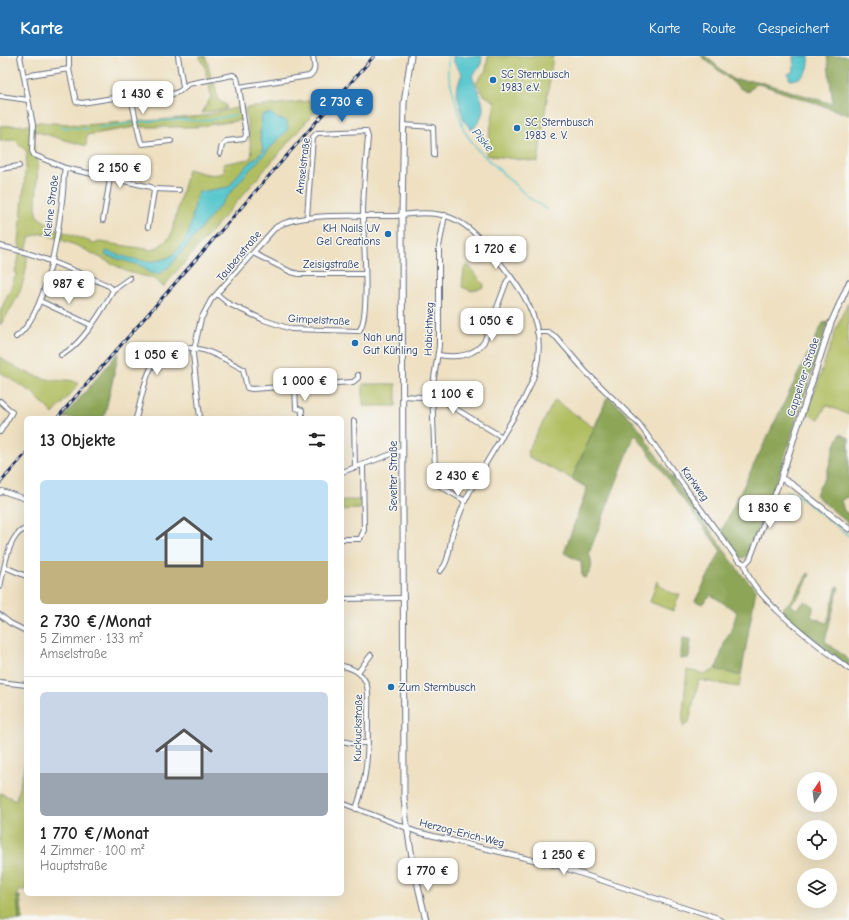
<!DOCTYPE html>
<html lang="de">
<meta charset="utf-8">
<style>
:root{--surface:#fff;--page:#f2f2f2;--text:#222;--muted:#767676;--line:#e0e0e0;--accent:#1f6fb2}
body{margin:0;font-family:"Comic Neue",sans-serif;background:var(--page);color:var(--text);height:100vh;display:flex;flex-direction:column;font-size:15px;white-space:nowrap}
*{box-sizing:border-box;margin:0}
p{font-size:13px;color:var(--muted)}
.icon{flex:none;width:22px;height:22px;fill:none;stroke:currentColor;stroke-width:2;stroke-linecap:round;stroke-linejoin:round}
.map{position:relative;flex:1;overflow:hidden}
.panel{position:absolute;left:24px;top:360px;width:320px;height:480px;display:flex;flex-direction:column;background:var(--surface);border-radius:6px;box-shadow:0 4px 16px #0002}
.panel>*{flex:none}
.needle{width:26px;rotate:14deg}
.fabs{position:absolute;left:797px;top:716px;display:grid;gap:8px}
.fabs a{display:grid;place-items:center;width:40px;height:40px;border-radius:50%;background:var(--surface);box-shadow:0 4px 16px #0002;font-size:20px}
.price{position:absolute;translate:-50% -34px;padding:0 9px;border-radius:8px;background:#fff;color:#222;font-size:13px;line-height:26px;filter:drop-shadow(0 1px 2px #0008)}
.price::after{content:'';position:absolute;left:50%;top:24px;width:12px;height:9px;margin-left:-6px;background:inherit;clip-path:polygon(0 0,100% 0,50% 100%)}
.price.active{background:var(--accent);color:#fff}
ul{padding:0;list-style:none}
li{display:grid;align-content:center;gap:8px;height:212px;padding:0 16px}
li+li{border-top:1px solid var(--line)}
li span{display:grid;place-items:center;height:124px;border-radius:6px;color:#555}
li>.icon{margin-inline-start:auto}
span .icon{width:72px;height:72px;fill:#fffc;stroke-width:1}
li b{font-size:17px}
h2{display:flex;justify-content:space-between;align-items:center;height:48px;padding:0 16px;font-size:17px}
header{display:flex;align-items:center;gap:24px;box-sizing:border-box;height:56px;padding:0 20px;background:var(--accent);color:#fff}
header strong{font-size:19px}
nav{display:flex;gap:22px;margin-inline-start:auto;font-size:14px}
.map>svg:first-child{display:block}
</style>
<header>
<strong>Karte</strong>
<nav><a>Karte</a><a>Route</a><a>Gespeichert</a></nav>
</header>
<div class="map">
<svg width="849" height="864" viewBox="0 0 849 864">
<rect width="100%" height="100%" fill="#f6f6f2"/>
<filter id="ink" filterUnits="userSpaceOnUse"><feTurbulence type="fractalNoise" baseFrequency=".025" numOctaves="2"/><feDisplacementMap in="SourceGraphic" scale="8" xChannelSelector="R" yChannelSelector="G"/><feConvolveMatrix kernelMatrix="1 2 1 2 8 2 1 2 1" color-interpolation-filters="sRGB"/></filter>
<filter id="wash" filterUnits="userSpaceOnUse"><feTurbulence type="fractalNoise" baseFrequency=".012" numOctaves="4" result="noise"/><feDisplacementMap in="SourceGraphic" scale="16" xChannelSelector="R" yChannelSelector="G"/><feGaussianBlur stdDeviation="0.9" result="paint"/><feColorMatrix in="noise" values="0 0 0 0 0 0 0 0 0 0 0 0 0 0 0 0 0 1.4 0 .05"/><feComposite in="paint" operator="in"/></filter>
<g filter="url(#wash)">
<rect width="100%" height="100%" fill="#eee0c1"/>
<!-- green -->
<g fill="#b1be60" stroke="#66765f">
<path d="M199 0H205L208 7 211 23 207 24 205 10Z"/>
<path d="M488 0H553L538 106 486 99 495 46 484 39 476 27 486 14Z"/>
<path d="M214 26 218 44 226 49V53L202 57 211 41 209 27Z"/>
<path d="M326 43 163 231 155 223 128 216 78 190 42 177 30 181 26 194 20 192 19 186 27 96 15 84 0 85V70L30 69 39 66 82 69 160 64 203 60 240 51 242 64 196 71H135L87 79 86 90 34 75V95L38 106 36 151 38 161 56 173 94 187 100 186 153 194 165 186 171 179 188 113C200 116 213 122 225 116L223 108 249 103 252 99 245 52Z"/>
<path d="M20 196 27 198C28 225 15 248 0 269V256L17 217 15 216Z"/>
<path d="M468 209 484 229V231L472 235 462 231 464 213Z"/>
<path d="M848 246 849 359 826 349 819 363 807 358 836 273Z"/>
<path d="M0 301C16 313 32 320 52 324 63 326 68 321 79 328L53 358 33 337 0 316Z"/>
<rect x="363" y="328" width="33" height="22"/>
<path d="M555 344 594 372 572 423 529 401 527 396Z"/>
<path d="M342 444H360V453L342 454Z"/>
<path d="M657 525C664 532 670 539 680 538L673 555 650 546Z"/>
<path d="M716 613 741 620 739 631 699 624 689 666 683 671V656L687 614 706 618Z"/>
<path d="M26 703V834H20L17 840 19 864H0V737L16 744Z"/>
</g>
<!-- forest -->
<g fill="#8ca556" stroke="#546a5a">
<path d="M701 0H705L734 24 757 25 833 48 827 0H849V59L756 27 748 36 741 33Z"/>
<path d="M828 266 777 425 747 500 743 502 740 501 722 474 823 267Z"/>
<path d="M119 296 104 362H63Z"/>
<path d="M608 340 625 356 646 381V385L742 519 756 533 741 620 716 613 725 585 732 572 737 556 711 539 702 548 695 545 721 495 635 378 589 497C593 508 593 514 585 522L582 521 581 506 564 497 587 432 572 423Z"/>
<path d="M840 378 849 382V441L841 444 844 455 849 458V468L815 439 826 420 834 392Z"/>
<path d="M808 517 810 518 801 538 791 548 796 553 805 545 814 550 811 561 827 567 837 530 839 531 825 585 849 604V611L780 555 794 541Z"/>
<path d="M683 582 691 583 689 602 680 603Z"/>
<path d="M17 840H20L23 864H19Z"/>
</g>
<!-- water -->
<g fill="#59c7ce" stroke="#3a7b96">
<path d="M453 0H482L481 10 472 20C480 43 492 52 472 74L464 65 456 34 462 18 453 5Z"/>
<path d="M793 0H809C810 14 805 23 790 24L788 18 794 15Z"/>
<path d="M271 57 276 62 287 65 288 73 244 120 171 209 159 218 150 217 142 210 105 199 106 195C130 202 162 216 180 191 183 187 187 182 188 178 193 164 193 149 199 136L229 131 239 117 263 95 260 78 262 59Z"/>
</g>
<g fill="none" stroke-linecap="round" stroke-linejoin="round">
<!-- stream -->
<g stroke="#59c7ce" stroke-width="1.5">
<path d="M448 0V18L464 75 478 94 527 140 547 154"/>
<path d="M138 66 180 64 202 65 236 59"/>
<path d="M60 71 87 73 134 67"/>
<path d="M786 435 799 440 849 480"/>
</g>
</g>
</g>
<g filter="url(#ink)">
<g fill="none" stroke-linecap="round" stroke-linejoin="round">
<defs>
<g id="minor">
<path d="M20 0 33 69 32 95 34 99 65 112 151 131 154 135 148 171"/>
<path d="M69 0V13"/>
<path d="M178 0 183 31"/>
<path d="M24 20 69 13 76 46 82 47 126 40 131 41 140 83 142 88 171 85"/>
<path d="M0 40 28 44"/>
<path d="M132 44 173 38 180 35 188 28 233 19 237 22 239 31 309 20C317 15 314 8 313 0"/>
<path d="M403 69 433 71 434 99"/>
<path d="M220 98 222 89 226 85 244 83 246 79 239 31"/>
<path d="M0 113 19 110"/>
<path d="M153 133 179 134"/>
<path d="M445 159 439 191V290L432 335 435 414 440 430 465 445"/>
<path d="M103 164 110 123"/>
<path d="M0 190C39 198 73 214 109 230L113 234C104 253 80 291 61 299"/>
<path d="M253 197 291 216 299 218H365"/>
<path d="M113 234 130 222"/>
<path d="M218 239 229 248 264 264 291 273 359 275C371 260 363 182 363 160 363 134 366 107 368 81L366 75 317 77 313 81 307 161"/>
<path d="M40 245 91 269"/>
<path d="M537 276H548L556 281 586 316 639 368 738 504 745 508"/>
<path d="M16 281C47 258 59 174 63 136 64 128 63 120 65 112"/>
<path d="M439 299C456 302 473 301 484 286L507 225 511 221"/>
<path d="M295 330 296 352 302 354V362"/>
<path d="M403 340 438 342 502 381"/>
<path d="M0 345 12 356 0 376"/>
<path d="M136 362C141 346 145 317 156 304 159 299 166 296 171 294 199 286 220 301 243 313L247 332 252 333 353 326 358 322V319"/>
<path d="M200 362 193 298 201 263 211 244 276 171C302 155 364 161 396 160 442 152 464 160 493 198 506 214 520 231 529 250 552 298 531 333 506 374 492 397 477 421 465 445 461 455 457 466 453 476 449 488 450 506 440 515"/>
<path d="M354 365 355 412"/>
<path d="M342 416 403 394"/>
<path d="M0 437 2 435 26 443"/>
<path d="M342 483H360L364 474 363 409"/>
<path d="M745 508C747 539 824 593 849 613"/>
<path d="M745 508 750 503 781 422"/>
<path d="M5 511 26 520"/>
<path d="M0 531C4 514 8 477 26 473"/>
<path d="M342 543 404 542"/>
<path d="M0 559 10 567 26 575"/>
<path d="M342 610C353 612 364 618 367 630 369 638 368 649 368 658 368 692 368 720 356 753"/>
<path d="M358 616 371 599"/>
<path d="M0 626 26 629"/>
<path d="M342 685 351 687H368"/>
<path d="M342 747 417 776 558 810 721 864"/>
</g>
<g id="tertiary">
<path d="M411 0 404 47 402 159 404 741C407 783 416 823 426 864"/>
<path d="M849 227 831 267 781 422 793 429 849 473"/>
</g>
</defs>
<!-- minor casing -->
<use href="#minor" stroke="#656d81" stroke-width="6"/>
<!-- tertiary casing -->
<use href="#tertiary" stroke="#656d81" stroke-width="7"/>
<!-- minor -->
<use href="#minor" stroke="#fff" stroke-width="4"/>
<!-- tertiary -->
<use href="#tertiary" stroke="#fff" stroke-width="5"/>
<defs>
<g id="rail">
<path d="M57 362 374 0"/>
<path d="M0 427 26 397"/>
</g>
</defs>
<!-- rail casing -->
<use href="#rail" stroke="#1b2f5e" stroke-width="3"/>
<!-- rail -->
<use href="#rail" stroke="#f6f6f2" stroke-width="1.5" stroke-dasharray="4.5" stroke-linecap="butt"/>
</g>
</g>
<!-- markers -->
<g fill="#1f6fb2" stroke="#f6f6f2" stroke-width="1.5">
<circle cx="493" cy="24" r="4"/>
<circle cx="517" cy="72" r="4"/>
<circle cx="388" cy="178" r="4"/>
<circle cx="355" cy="287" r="4"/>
<circle cx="391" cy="631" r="4"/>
</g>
<g text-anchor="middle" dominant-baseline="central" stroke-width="3" stroke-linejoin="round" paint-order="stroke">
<!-- poi labels -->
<g font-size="11" fill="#1b2f5e" stroke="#f6f6f2" text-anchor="start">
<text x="501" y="18">SC Sternbusch<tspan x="501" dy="13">1983 e.V.</tspan></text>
<text x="525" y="66">SC Sternbusch<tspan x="525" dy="13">1983 e. V.</tspan></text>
<text x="380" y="172" text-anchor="end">KH Nails UV<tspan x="380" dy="13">Gel Creations</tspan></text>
<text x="363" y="281">Nah und<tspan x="363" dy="13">Gut Kühling</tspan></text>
<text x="399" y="631">Zum Sternbusch</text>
</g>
<!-- street labels -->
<g font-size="11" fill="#1b2f5e" stroke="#f6f6f2">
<text transform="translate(303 110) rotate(-83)">Amselstraße</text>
<text transform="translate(51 150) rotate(-83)">Kleine Straße</text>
<text transform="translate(239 200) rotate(-50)">Taubenstraße</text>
<text x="331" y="208">Zeisigstraße</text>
<text transform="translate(319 264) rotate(3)">Gimpelstraße</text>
<text transform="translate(429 273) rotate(-88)">Habichtweg</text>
<text transform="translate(803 321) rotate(-72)">Cappelner Straße</text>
<text transform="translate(393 420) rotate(-90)">Sevelter Straße</text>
<text transform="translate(695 428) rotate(54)">Karkweg</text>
<text transform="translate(358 672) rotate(-89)">Kuckuckstraße</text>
<text transform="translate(462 777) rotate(14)">Herzog-Erich-Weg</text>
</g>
<!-- water labels -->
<g font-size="12" font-style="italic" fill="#2a557a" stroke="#f6f6f2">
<text transform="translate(483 84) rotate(50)">Piske</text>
</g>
</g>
</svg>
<div class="fabs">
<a><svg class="needle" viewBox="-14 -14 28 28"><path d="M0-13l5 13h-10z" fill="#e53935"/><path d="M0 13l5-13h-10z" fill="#767676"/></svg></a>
<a><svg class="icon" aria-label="locate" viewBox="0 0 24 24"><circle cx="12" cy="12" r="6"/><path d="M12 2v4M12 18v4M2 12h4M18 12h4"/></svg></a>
<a><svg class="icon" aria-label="layers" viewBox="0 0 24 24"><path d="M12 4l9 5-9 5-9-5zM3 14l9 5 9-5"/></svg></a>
</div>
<b class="price" style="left:143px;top:59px">1 430 €</b>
<b class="price active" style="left:342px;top:67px">2 730 €</b>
<b class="price" style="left:120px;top:133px">2 150 €</b>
<b class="price" style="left:496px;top:214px">1 720 €</b>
<b class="price" style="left:69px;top:249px">987 €</b>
<b class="price" style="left:492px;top:286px">1 050 €</b>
<b class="price" style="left:157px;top:320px">1 050 €</b>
<b class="price" style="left:305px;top:346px">1 000 €</b>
<b class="price" style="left:453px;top:359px">1 100 €</b>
<b class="price" style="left:458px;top:441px">2 430 €</b>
<b class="price" style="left:770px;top:473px">1 830 €</b>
<b class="price" style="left:564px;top:820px">1 250 €</b>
<b class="price" style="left:428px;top:836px">1 770 €</b>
<section class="panel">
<h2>13 Objekte<svg class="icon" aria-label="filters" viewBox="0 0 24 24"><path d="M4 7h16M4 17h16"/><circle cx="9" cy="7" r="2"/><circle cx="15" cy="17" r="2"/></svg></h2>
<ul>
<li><span style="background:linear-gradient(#bfe0f5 65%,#c2b280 0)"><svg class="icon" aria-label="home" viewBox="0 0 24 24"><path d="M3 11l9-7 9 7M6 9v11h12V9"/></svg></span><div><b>2 730 €/Monat</b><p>5 Zimmer · 133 m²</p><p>Amselstraße</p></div></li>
<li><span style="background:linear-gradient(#c9d6e8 65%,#9aa5b1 0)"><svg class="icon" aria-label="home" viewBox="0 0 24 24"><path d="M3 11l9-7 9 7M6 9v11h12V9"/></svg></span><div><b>1 770 €/Monat</b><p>4 Zimmer · 100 m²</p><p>Hauptstraße</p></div></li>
</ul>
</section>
</div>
